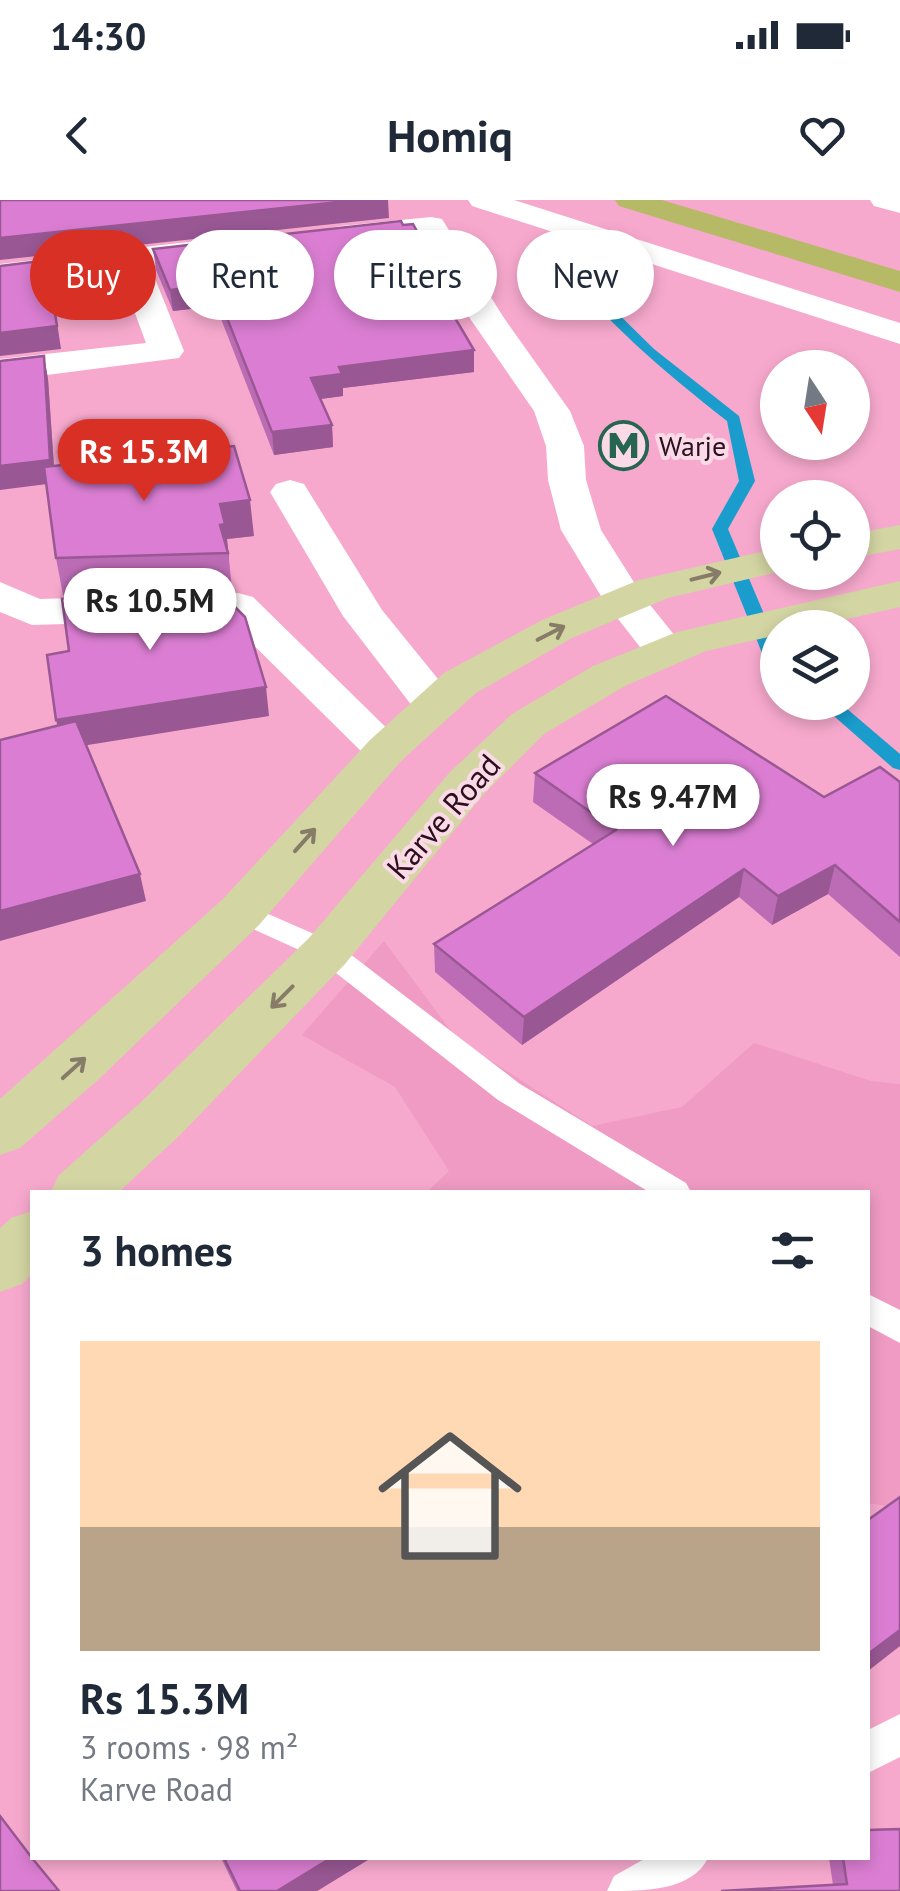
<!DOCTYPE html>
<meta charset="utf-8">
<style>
:root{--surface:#fff;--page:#f6f6f7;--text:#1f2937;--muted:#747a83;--accent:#d93025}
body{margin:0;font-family:"PT Sans",sans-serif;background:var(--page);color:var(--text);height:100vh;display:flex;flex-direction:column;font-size:38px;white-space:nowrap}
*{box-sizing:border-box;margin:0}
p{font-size:32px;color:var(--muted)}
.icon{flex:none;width:55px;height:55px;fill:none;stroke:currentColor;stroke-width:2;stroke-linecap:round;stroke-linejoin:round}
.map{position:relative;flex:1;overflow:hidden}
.sheet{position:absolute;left:30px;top:990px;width:840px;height:670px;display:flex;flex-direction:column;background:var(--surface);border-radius:0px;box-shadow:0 5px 15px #0003}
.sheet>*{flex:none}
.hud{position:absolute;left:30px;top:30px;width:840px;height:90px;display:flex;gap:20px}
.needle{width:65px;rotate:168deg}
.buttons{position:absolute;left:760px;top:150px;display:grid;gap:20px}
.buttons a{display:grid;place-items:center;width:110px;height:110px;border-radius:50%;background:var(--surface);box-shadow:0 5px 15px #0003;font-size:50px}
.price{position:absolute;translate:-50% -85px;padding:0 22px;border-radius:35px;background:#fff;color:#222;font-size:32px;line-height:65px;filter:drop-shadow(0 2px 5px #0008)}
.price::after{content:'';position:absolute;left:50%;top:60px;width:30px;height:22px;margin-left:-15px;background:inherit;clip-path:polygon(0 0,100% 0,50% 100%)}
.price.current{background:var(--accent);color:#fff}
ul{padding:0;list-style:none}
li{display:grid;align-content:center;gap:20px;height:530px;padding:0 50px}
li span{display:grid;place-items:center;height:310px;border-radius:0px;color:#555}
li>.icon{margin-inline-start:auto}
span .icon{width:180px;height:180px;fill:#fffc;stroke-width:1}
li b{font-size:42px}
h2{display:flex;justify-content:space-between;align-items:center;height:120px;padding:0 50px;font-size:42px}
.tag{padding:0 35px;border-radius:45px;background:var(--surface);box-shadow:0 5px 15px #0003;font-size:35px;line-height:90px}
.tag.current{background:var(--accent);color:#fff}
.status{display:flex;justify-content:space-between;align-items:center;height:70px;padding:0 50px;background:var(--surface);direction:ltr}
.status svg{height:28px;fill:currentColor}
header{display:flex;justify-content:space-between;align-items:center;height:130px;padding:0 50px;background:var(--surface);font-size:45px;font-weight:700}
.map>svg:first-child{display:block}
</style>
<div class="status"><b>14:30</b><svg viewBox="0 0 49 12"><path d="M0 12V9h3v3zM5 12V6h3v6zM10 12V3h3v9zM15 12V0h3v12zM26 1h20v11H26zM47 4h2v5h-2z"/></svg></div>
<header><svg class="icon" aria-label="back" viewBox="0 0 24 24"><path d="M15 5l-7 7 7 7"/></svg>Homiq<svg class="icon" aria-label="heart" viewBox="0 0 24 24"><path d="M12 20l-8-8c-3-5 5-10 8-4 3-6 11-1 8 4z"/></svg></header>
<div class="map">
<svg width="900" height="1691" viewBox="0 0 900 1691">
<rect width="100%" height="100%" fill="#f7a9cd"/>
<!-- built -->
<path fill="#ef9bc3" d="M384 741 457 839 592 926 682 907 754 843 871 881 900 884V1308L868 1303V992H427L449 971 395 887 302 835Z"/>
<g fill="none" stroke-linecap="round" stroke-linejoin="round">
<!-- stream -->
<g fill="#1a9ccc" fill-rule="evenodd">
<path d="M552 47H562L596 92 654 149 739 216 755 281 728 329 778 447V463L762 453 712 329 739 281 727 221C661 169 600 118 550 50Z"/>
<path d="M818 502H839L900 554V570L893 568Z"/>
</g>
<!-- lane -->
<g fill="#fff" fill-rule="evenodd">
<path d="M241 702 337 744 520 884 686 983 691 992H649L498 900 317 758 231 719 227 712 231 705Z"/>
<path d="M868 1094 900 1110V1143L868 1126Z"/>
<path d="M900 1514V1557L868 1573V1530Z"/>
<path d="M646 1658H708C692 1691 644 1691 607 1691L614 1676Z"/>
</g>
<!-- street -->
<g fill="#fff" fill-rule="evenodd">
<path d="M431 17 442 19 504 118 570 211 584 246 586 280 601 330 642 395 688 452 681 461 666 465 651 461 604 401 561 330 548 280 546 246 534 211 471 120 421 36 341 44 330 42 325 35 330 28 341 26Z"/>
<path d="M230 37 241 40 246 47 241 54 150 66 184 151 179 158 0 181V159L146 143 119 70 0 84V64Z"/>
<path d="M290 280 304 284 382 410 451 495 458 505 451 515 435 519 419 515 343 416 270 292 276 284Z"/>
<path d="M0 382 40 399 238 393 253 397 409 550 402 560 386 565 370 560 227 419 32 425 0 412Z"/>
</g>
<!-- secondary -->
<g fill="#fff" fill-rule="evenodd">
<path d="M468 0H514L900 123V144L472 6Z"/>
<path d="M870 0H900V13L874 6Z"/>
</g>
<!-- primary -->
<g fill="#d3d5a3" fill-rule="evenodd">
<path d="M900 325V349L852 358V334Z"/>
<path d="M778 348V372L668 398 572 438 476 493 402 560 259 725 98 880 20 948 0 955V899L223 699 370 540 444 473 542 420 639 380Z"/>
<path d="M900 381V407L808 428H778V435L706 451 625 486 544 534 484 594 345 764 181 934 119 992H51L59 975 141 902 309 738 450 572 512 514 593 466 677 432Z"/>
<path d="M32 1011V1074L22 1084 0 1092V1028L11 1018Z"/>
</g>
<!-- highway -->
<path fill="#b6b966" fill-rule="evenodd" d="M615 0H662L900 71V92L619 6Z"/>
</g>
<!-- wall -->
<g fill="#bc6cb5">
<path d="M153 49 455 117 474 150V172L343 188V196L320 199 332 225 333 247 274 255 216 106 173 111 156 70Z"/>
<path d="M44 156 48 179 54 266 254 336 227 339 232 389 63 395 56 358 46 284Z"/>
<path d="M535 573 824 597 900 582V757L828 694 772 725 739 697 522 845 435 772 434 744 593 644 533 602Z"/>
<path d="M221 1658H371L317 1691H237Z"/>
<path d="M829 1658H868L900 1691 833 1685Z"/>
</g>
<!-- shaded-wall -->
<g fill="#995894">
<path d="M358 0H388L389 18 0 60V38Z"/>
<path d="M123 79 126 100 55 109 61 149 0 156V133L51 87Z"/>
<path d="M214 85 216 106 173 111 170 90Z"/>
<path d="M455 100V121L445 101Z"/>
<path d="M474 150V172L343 188V196L313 200 311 178 339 167Z"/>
<path d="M44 156 48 179 55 283 0 290V266Z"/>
<path d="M332 225 333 247 274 255 272 232Z"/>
<path d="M250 300 254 336 227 339 229 360 220 325V304Z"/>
<path d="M266 487 269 516 63 549 56 520Z"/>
<path d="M835 665 828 694 772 725 778 696Z"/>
<path d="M744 669 739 697 522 845 524 817Z"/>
<path d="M140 674 146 701 0 741V711Z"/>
<path d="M900 1430V1446L868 1471V1454Z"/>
<path d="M331 1658H371L317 1691H277Z"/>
</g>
<!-- building -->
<g fill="#db7ed3" stroke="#995894" stroke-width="2.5">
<path d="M0 0H358L0 38Z"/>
<path d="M401 21 403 25 413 24 455 100 445 101 474 150 339 167 342 174 311 178 332 225 272 232 214 85 170 90 153 49Z"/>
<path d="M113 52 123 79 51 87 57 126 0 133V66Z"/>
<path d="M44 156 50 260 0 266V161Z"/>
<path d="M234 246 250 300 220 304 225 324 220 325 228 353 56 358 44 267Z"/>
<path d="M222 394 245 417 266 487 56 520 47 455 69 451 62 399Z"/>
<path d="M666 496 824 597 880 567 900 582V722L835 665 778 696 744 669 524 817 434 744 616 630 535 573Z"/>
<path d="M76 521 140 674 0 711V540Z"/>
<path d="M900 1297V1430L868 1454V1320Z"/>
<path d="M0 1616 32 1658 59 1691H0Z"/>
<path d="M900 1629V1691H721L847 1684 843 1658H868V1630Z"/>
<path d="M224 1658H331L277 1691H240Z"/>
</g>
<!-- one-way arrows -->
<defs><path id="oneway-shaft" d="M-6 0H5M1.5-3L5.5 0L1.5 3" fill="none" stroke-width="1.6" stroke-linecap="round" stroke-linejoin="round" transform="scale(2.5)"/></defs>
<g stroke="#877c67">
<use href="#oneway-shaft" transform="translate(706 376) rotate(-14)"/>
<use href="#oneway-shaft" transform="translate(551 433) rotate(-27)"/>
<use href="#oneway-shaft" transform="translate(305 640) rotate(-48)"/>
<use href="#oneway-shaft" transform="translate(282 797) rotate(135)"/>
<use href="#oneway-shaft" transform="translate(74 868) rotate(-42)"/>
</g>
<!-- icons -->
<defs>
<symbol id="metro-ring" viewBox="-11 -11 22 22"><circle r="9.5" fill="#fbdae8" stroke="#266552" stroke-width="1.5"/><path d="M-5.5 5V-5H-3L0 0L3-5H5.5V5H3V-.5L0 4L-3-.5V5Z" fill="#266552"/></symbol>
</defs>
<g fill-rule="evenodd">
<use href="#metro-ring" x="596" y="218" width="55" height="55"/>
</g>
<g text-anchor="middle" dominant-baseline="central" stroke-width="8" stroke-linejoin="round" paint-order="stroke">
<!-- far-poi labels -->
<g font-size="28" fill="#2b0f1d" stroke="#fbdae8" text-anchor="start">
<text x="659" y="245">Warje</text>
</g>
<!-- street labels -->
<g font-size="32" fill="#2b0f1d" stroke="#fbdae8">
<text transform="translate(443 616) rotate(-49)">Karve Road</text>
</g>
</g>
</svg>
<div class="buttons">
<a><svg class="needle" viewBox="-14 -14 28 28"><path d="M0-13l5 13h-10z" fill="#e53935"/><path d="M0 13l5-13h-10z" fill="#747a83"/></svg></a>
<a><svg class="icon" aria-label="locate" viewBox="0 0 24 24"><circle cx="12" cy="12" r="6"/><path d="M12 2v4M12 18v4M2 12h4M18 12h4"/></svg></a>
<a><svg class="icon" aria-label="layers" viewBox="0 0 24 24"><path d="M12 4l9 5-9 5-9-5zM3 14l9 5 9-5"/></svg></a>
</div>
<b class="price current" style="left:144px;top:304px">Rs 15.3M</b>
<b class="price" style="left:150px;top:453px">Rs 10.5M</b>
<b class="price" style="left:673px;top:649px">Rs 9.47M</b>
<div class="hud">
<a class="tag current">Buy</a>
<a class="tag">Rent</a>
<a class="tag">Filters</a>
<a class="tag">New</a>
</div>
<section class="sheet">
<h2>3 homes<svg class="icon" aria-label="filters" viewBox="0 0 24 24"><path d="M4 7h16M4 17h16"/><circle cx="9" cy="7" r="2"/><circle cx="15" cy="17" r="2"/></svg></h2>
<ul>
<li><span style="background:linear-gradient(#ffd9b3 60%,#b9a48a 0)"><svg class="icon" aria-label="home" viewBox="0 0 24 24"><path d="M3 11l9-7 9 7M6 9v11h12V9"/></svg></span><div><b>Rs 15.3M</b><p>3 rooms · 98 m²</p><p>Karve Road</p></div></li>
</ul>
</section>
</div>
